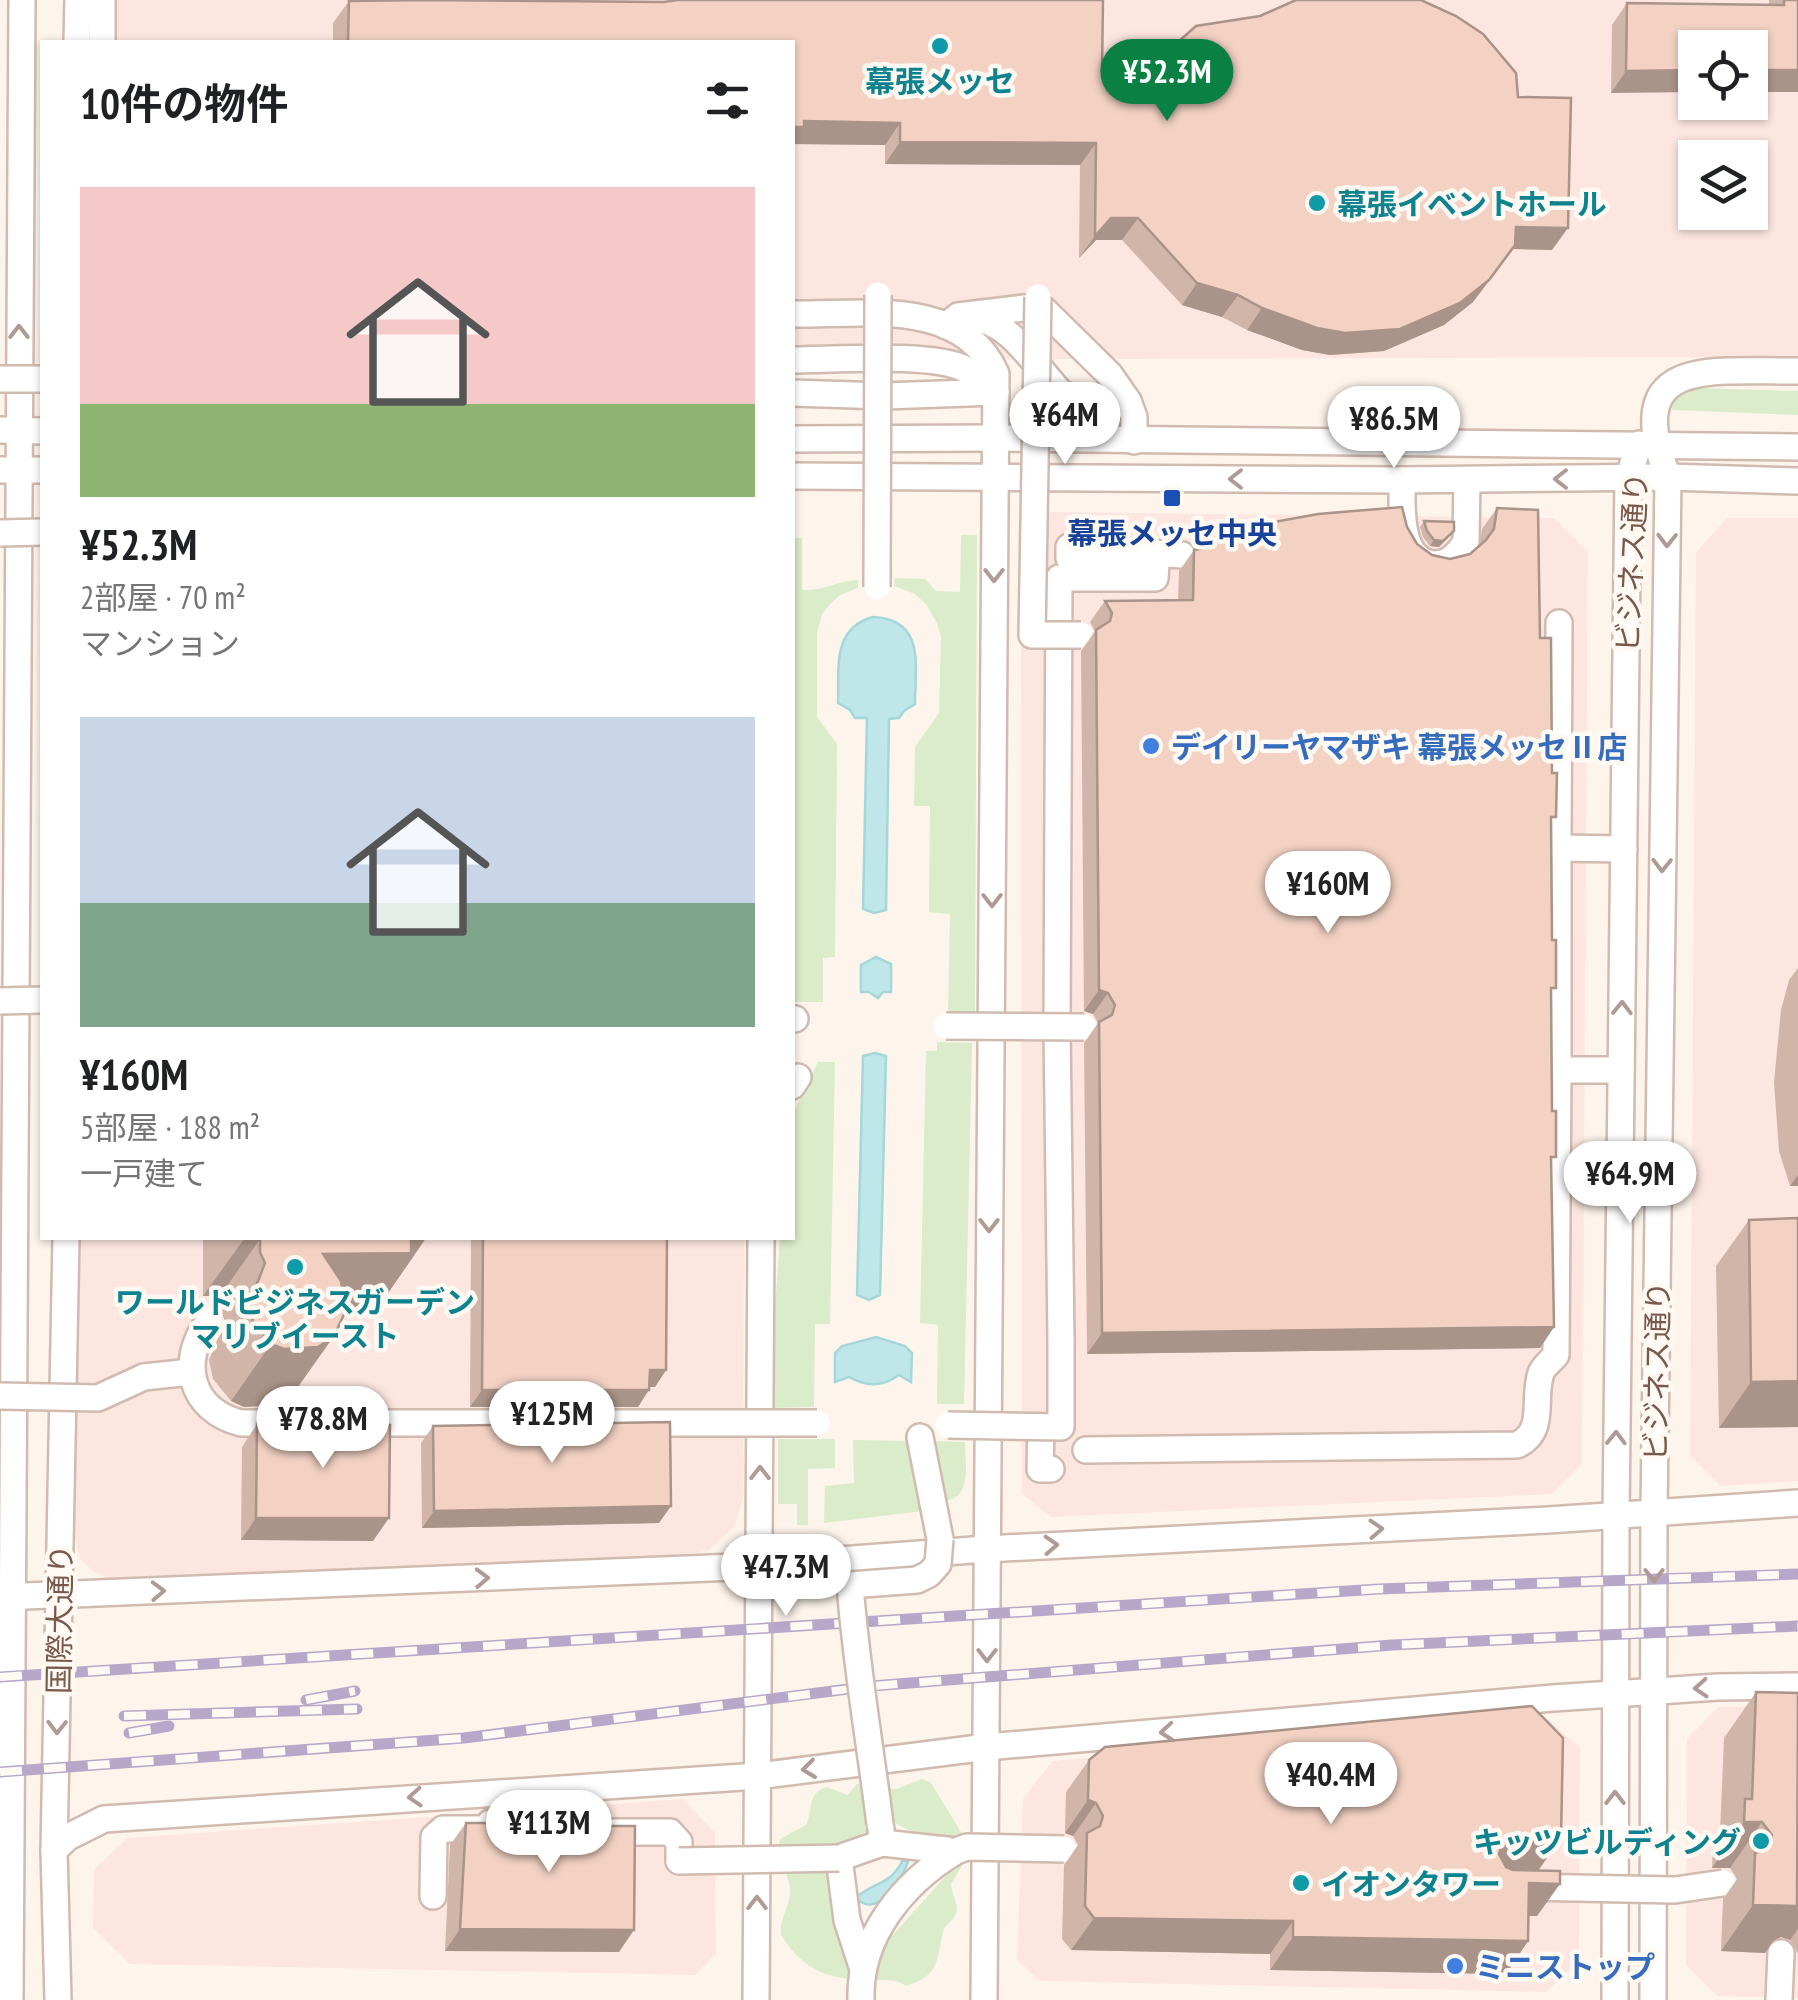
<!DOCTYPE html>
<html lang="ja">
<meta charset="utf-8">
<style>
:root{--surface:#fff;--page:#f6f6f6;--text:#202124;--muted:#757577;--accent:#0b8043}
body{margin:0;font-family:"PT Sans Narrow","Noto Sans JP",sans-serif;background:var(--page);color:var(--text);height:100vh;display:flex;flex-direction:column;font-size:38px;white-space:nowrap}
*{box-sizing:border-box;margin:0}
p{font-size:32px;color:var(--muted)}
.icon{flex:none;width:55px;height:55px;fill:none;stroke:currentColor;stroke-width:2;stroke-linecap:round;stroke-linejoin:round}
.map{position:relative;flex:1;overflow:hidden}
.details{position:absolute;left:40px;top:40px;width:755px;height:1200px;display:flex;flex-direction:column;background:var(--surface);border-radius:0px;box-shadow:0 2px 8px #0004}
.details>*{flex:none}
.buttons{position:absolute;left:1678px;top:30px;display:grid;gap:20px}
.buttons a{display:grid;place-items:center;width:90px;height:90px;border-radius:0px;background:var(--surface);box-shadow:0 2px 8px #0004;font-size:50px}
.price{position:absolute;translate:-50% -85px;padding:0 22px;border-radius:35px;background:#fff;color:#222;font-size:32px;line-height:65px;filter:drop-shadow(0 2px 5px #0008)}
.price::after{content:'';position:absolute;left:50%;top:60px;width:30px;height:22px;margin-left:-15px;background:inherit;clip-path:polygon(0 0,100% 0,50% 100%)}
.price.on{background:var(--accent);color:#fff}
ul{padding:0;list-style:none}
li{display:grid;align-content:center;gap:20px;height:530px;padding:0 40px}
li span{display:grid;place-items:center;height:310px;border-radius:0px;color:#555}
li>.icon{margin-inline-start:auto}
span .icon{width:180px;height:180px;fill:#fffc;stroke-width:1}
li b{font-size:42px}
h2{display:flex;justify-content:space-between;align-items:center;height:120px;padding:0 40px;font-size:42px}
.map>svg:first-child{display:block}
</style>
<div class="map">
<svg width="1798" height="2000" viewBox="0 0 1798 2000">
<rect width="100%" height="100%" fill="#fdf5ec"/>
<!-- commercial -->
<g fill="#fde6e0" fill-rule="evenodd">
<path d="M109 0H1798V357L793 360 792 42H108ZM1695 48H1750V102H1695ZM1695 158H1750V212H1695Z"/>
<path d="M1051 512 1554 518 1588 552 1582 1464 1552 1494 1051 1517 1022 1494 1021 543Z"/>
<path d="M1727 518H1798V1481L1721 1486 1690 1455 1696 552Z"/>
<path d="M78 1238H744L743 1498 734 1527 709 1550 696 1553 121 1585 94 1572 80 1559 75 1538Z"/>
<path d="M1798 1705V1998L1717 1996 1686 1965 1687 1739 1718 1707Z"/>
<path d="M1547 1719 1580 1748 1579 1960 1546 1992 1040 1981 1017 1960 1023 1799 1052 1761Z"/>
<path d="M683 1799 715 1833 716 1954 695 1975 130 1964 93 1928 94 1870 127 1838Z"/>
</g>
<!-- green -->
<g fill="#daecc9" fill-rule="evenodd">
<path d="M1696 388 1798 391V415L1672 410 1674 398Z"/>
<path d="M961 535H977L975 1014 948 1012 950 914 929 912 930 806H914L915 747 939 713 941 637 937 623 926 604 915 594 894 586 895 578 925 579 936 591 960 592Z"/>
<path d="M793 538H802V590C823 591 837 581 858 580V588L840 595 830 604 822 614 817 633V717L837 744 835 957 823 958V1002H793Z"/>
<path d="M937 1042 972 1043 964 1404H937L938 1325 920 1323 926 1051H937Z"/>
<path d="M818 1062H835L830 1324H815L814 1407 768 1408 780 1238H792L793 1114Z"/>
<path d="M778 1439H835V1468L808 1469V1525H797V1504H778Z"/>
<path d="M853 1440 910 1441 923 1511 824 1523 825 1486 854 1483Z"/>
<path d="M933 1441 965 1442C965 1465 973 1499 943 1501Z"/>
<path d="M922 1779 931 1783 961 1832 964 1862 951 1884C954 1907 966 1909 944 1928 936 1958 942 1975 906 1986 896 1979 887 1980 875 1980 830 1979 807 1975 781 1935 779 1917 792 1905 790 1887 787 1869 773 1858 780 1839L806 1825C814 1808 806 1795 826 1787L848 1795 857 1784 896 1789ZM892 1822 924 1837 955 1866 880 1949 837 1904 844 1850 869 1829Z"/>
</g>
<!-- water -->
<g fill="#bfe6e8" stroke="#a5d7da" stroke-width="2.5">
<path d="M873 617C926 619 915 667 915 704L904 711 899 718 889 719 886 910 874 913 863 909 867 718H855L850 710 838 703C839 668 832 628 873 617Z"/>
<path d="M876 957 891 964V992H883L878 998 869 992H861V965Z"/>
<path d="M875 1053 886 1056 880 1295 869 1300 857 1295 863 1056Z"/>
<path d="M876 1337 905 1346 912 1353 911 1382 899 1375C882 1387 867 1387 849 1377L835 1382V1353L842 1346Z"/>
<path d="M903 1860 908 1862C901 1880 877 1920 856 1898 874 1881 889 1887 903 1860Z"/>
</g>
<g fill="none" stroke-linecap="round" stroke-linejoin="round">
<defs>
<g id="minor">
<path d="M102 0V42"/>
<path d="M77 42 78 0"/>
<path d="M792 314C861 315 963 297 996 374L984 2000"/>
<path d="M970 318C1011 319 1036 368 1062 394L1074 398 1128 401"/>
<path d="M946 326 958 316 1024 308 1044 310 1110 375 1128 401 1134 417V441"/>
<path d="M792 360C832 360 933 352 965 369 976 375 986 385 996 392"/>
<path d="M792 393 885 396 996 392"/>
<path d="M0 430 42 431"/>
<path d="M792 439 996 438 1798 447"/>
<path d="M0 470H42"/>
<path d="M792 476 1402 480 1668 477 1798 481"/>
<path d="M1402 480C1402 505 1398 562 1434 564 1449 564 1458 554 1466 542L1467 480"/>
<path d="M1558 848 1559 623"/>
<path d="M792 1019H795"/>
<path d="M1558 1070V848L1624 849"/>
<path d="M792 1086 798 1077"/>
<path d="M1061 1341 1057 1027 1059 578H1155L1156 565 1069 558V547L1182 555"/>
<path d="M1041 1427 1040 1469H1051"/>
<path d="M920 1437 940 1539"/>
<path d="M1086 1450 1517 1445C1547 1431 1532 1399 1541 1373 1543 1367 1551 1361 1556 1355L1558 1070H1621"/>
<path d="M1 1597 759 1566 986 1549 1548 1520 1798 1503"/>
<path d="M881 1829 882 1843 956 1851"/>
<path d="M602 1832H670L679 1842V1861"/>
<path d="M54 1850 68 1837 104 1819 758 1776 987 1747 1553 1698 1718 1687 1798 1686"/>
<path d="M433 1896 434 1837 443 1829H487L490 1823"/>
<path d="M862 1966 847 1920 839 1858 882 1843"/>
<path d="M10 2000 22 0"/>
<path d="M58 2000 54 1850 66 1238"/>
<path d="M756 2000 761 1238"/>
<path d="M861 2000C859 1936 903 1883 956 1851"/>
<path d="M1615 2000 1616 1515 1628 479 1639 444"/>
<path d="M1653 2000 1654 1512 1668 477C1619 354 1713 372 1798 371"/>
<path d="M1779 2000 1781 1953"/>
</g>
</defs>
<!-- minor casing -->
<use href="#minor" stroke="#d1bbb0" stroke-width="30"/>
<!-- minor -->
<use href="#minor" stroke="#fff" stroke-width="25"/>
<defs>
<g id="rail">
<path d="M0 1677 1379 1589 1798 1574"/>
<path d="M306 1700 355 1691"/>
<path d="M124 1716 357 1709"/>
<path d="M129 1733 169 1726"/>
<path d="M0 1772 464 1738 872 1686 1392 1645 1798 1626"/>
</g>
</defs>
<!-- rail casing -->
<use href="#rail" stroke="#b7a8c9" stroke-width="11"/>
<!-- rail -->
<use href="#rail" stroke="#fff9f3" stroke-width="8" stroke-dasharray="22" stroke-linecap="butt"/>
<defs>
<g id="minor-bridge">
<path d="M1038 297 1032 635H1081"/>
<path d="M0 379H42"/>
<path d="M0 533 42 532"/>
<path d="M877 587 878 295"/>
<path d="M0 1001 42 1000"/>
<path d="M946 1026 1084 1027"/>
<path d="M209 1321C178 1361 190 1410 241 1423H817"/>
<path d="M0 1396 98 1398 144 1377 191 1372"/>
<path d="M948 1425 1061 1427V1341"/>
<path d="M880 1824C870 1744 856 1665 850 1585L917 1580 929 1574 938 1564 940 1539"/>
<path d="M956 1851 967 1847 1064 1849"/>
<path d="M679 1861 839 1858"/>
<path d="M1524 1887 1675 1890 1723 1883"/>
</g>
</defs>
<!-- minor-bridge casing -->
<use href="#minor-bridge" stroke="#d1bbb0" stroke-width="30" stroke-linecap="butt"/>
<!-- minor-bridge -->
<use href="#minor-bridge" stroke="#fff" stroke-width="25"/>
</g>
<!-- wall -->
<g fill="#d1b5a8">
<path d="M410 0 664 2 670 1V0H1103L1102 71 1518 97 1552 250 1513 249 1473 302 1444 325 1384 351 1330 355 1302 350 1247 330 1222 317 1182 305 1122 240H1096L1079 258 1080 165 885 164V145L792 144V42H333V23L349 1Z"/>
<path d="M1769 0H1798V92H1750V48L1611 93 1612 25 1627 3 1769 5Z"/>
<path d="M1497 508 1540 638 1551 825V1163L1554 1327 1540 1348 1087 1354 1084 1043 1098 1023 1093 1014 1084 1011 1081 651 1095 631 1090 622 1105 601 1178 600 1179 571 1194 550 1407 527 1417 544 1432 555 1450 559 1470 554 1480 545 1482 529Z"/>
<path d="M1424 521 1454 531 1439 547 1430 546 1423 537 1420 527Z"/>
<path d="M1798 968V1186H1790L1779 1151 1774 1082 1781 1010 1789 980Z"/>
<path d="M1798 1218V1427L1719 1428 1716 1266 1749 1220Z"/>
<path d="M203 1238H426L386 1296H382L371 1311H345L293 1394 277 1405 244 1407 231 1401 213 1379 209 1360 225 1321 220 1309V1296H203Z"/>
<path d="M471 1238H667L666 1370 655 1387H649L638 1407H470Z"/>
<path d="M257 1424 373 1541 241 1540 242 1447Z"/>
<path d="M433 1426 659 1523 422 1528 421 1443Z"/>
<path d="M1756 1692 1798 1693V1954L1790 1940 1781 1937 1773 1941 1765 1953 1721 1951 1723 1899 1737 1879 1730 1868H1712L1713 1845 1720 1834 1724 1738Z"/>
<path d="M1089 1760 1538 1870 1537 1916H1529L1528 1941 1506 1974 1270 1970V1954L1071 1950 1062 1939 1064 1865 1078 1845 1073 1836 1065 1833 1066 1792Z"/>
<path d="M466 1823 619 1952 445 1951 450 1845Z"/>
</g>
<!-- shaded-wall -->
<g fill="#aa9388">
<path d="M1695 70V92L1611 93 1626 71Z"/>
<rect x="1750" y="70" width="48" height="22"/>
<path d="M804 121 900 123 885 145 792 144V127Z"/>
<path d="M900 142 1096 143 1080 165 885 164Z"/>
<path d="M1111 218H1138L1122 240H1096L1079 258 1095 236Z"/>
<path d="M1516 227 1568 228 1552 250 1513 249 1473 302 1444 325 1384 351 1330 355 1302 350 1247 330 1262 308Z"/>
<path d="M1197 283 1238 295 1222 317 1182 305Z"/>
<path d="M1454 531 1439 547 1430 546 1434 540Z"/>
<path d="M1099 990 1108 993 1093 1014 1084 1011Z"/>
<path d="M1798 1175V1186H1790Z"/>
<path d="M411 1238H426L386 1296H382L371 1311 283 1312 323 1254Z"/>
<path d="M244 1239H260L220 1296H203Z"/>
<path d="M1554 1327 1540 1348 1087 1354 1102 1333Z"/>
<path d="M334 1336 293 1394 277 1405 244 1407 231 1401 271 1344Z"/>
<path d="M650 1370H666L655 1387H638Z"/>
<path d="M1798 1381V1427L1719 1428 1751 1382Z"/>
<path d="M482 1390H649L638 1407H470Z"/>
<path d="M671 1506 659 1523 422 1528 434 1511Z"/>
<path d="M256 1518H389L373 1541 241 1540Z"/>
<path d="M1088 1800 1096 1803 1073 1836 1065 1833Z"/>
<path d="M1744 1822H1762L1730 1868H1712Z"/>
<path d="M1561 1838 1538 1871H1485L1502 1844 1508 1839Z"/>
<path d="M1529 1883 1560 1884 1537 1916H1507Z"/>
<path d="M1798 1901V1929L1790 1940 1781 1937 1773 1941 1765 1953 1721 1951 1753 1905Z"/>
<path d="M1094 1918 1293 1921 1270 1954 1071 1950Z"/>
<path d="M460 1929 634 1930 619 1952 445 1951Z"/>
<path d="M1293 1937 1528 1941 1506 1974 1270 1970Z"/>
</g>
<!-- building -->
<g fill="#f3d2c3" stroke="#aa9388" stroke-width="2.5">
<path d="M426 0 664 2 677 0H1103L1102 71 1142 74 1196 26 1260 16 1296 0H1421L1456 16 1483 34 1516 73 1518 97 1571 98 1568 228 1516 227 1515 245 1489 280 1460 303 1400 329 1345 333 1317 328 1262 308 1238 295 1197 283 1138 218H1111L1095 236 1096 143 900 142V123L804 121V127H792V42H348L349 1Z"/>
<path d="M1784 0H1798V70H1750V48H1695V70L1626 71 1627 3 1784 5Z"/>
<path d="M1402 507 1407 527 1417 544 1432 555 1450 559 1470 554 1486 540 1494 529 1497 508 1538 510 1540 638H1551L1552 773H1557L1556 817H1551L1552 940H1556V988H1551L1552 1111H1556V1157H1551L1554 1327 1102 1333 1099 1022 1112 1015 1115 1005 1108 993 1099 990 1096 630 1110 621 1112 613 1105 601 1193 600 1194 550 1205 548 1212 538 1258 525 1318 514Z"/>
<path d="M1424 521 1454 522V531L1443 541 1434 540 1427 531Z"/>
<path d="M1798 1218V1381L1751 1382 1749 1220Z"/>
<path d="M244 1238H426H411V1253L323 1254 341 1281 346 1310 334 1336 318 1347 284 1349 271 1344 253 1321 250 1302 265 1263 260 1252V1239H244Z"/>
<path d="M483 1238H667L666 1370H650L649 1390H482Z"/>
<path d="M670 1422 671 1506 434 1511 433 1426Z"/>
<path d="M257 1424 390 1425 389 1518H256Z"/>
<path d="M1756 1692 1798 1693 1797 1906 1753 1905 1755 1853 1766 1849 1772 1835 1762 1822H1744L1745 1799H1752Z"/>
<path d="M1532 1706 1563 1738 1561 1838 1508 1839 1502 1844 1499 1854 1506 1867 1513 1870 1560 1871V1884L1529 1883 1528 1941 1293 1937V1921L1094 1918 1085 1906 1087 1833 1100 1826 1103 1816 1096 1803 1088 1800 1089 1760 1105 1747Z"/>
<path d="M515 1817 594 1818 607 1826H635L634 1930 460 1929 466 1823H503Z"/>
</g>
<!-- one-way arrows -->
<defs><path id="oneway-chevron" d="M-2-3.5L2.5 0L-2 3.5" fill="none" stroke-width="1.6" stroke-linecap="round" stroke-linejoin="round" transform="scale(2.5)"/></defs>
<g stroke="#af9b94">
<use href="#oneway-chevron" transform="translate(19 332) rotate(-90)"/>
<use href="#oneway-chevron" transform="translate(1236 479) rotate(-180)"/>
<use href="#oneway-chevron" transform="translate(1561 479) rotate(180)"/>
<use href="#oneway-chevron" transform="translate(1667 540) rotate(91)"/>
<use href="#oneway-chevron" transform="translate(994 575) rotate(90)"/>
<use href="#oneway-chevron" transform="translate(1662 865) rotate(91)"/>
<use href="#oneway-chevron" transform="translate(992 900) rotate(90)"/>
<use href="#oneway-chevron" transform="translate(1622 1008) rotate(-89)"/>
<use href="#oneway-chevron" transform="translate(989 1225) rotate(90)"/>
<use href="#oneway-chevron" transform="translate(1616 1438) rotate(-89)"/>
<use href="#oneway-chevron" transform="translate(760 1473) rotate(-90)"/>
<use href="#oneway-chevron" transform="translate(1376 1529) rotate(-3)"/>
<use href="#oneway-chevron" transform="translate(1051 1545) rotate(-3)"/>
<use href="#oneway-chevron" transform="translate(1654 1575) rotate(90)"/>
<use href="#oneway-chevron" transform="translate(482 1578) rotate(-2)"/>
<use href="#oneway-chevron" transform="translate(158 1591) rotate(-2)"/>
<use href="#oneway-chevron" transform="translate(987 1655) rotate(90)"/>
<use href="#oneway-chevron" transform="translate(1701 1688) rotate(176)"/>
<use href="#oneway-chevron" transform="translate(57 1727) rotate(91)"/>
<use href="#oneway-chevron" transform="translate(1167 1732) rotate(175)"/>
<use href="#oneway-chevron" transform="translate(809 1769) rotate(173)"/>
<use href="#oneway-chevron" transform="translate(415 1797) rotate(176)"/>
<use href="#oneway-chevron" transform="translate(1615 1798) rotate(-90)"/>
<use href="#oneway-chevron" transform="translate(757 1903) rotate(-90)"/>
</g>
<!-- markers -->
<g fill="#0f9aa8" stroke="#fff9f3" stroke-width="4">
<circle cx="940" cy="46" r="10"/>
<circle cx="1317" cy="203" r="10"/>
<circle cx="295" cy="1267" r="10"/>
<circle cx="1761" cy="1841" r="10"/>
<circle cx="1301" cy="1883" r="10"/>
</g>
<rect fill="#1a4fb4" stroke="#fff9f3" stroke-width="4" x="1162" y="488" width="20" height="20" rx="5"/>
<g fill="#3f7fe0" stroke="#fff9f3" stroke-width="4">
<circle cx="1151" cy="746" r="10"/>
<circle cx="1455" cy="1966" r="10"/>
</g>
<g text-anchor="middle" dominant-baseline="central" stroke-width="9" stroke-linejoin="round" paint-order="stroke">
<!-- culture labels -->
<g font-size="30" font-weight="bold" fill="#0d838f" stroke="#fff9f3">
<text x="940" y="80">幕張メッセ</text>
<text x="1337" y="203" text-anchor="start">幕張イベントホール</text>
<text x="295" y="1301">ワールドビジネスガーデン<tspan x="295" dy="34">マリブイースト</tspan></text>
<text x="1741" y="1841" text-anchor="end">キッツビルディング</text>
<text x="1321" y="1883" text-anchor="start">イオンタワー</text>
</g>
<!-- transit labels -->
<g font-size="30" font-weight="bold" fill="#164399" stroke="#fff9f3">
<text x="1172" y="532">幕張メッセ中央</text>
</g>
<!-- street labels -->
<g font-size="30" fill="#7a594d" stroke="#fff9f3">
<text transform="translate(1631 562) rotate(-87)">ビジネス通り</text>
<text transform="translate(1656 1371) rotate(-89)">ビジネス通り</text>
<text transform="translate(59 1619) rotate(-89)">国際大通り</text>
</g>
<!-- shop labels -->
<g font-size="30" font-weight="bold" fill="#366cbe" stroke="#fff9f3" text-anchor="start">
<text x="1171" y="746">デイリーヤマザキ 幕張メッセⅡ店</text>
<text x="1475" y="1966">ミニストップ</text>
</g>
</g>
</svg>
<div class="buttons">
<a><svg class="icon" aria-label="locate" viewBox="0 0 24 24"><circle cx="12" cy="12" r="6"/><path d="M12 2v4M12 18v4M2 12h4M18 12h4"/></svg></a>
<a><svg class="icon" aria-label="layers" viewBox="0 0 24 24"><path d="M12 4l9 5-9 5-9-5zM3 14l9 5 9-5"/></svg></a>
</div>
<b class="price on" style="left:1167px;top:124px">¥52.3M</b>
<b class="price" style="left:1065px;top:467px">¥64M</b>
<b class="price" style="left:1394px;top:471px">¥86.5M</b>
<b class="price" style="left:1328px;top:936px">¥160M</b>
<b class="price" style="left:1630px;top:1226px">¥64.9M</b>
<b class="price" style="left:552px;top:1466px">¥125M</b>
<b class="price" style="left:323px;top:1471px">¥78.8M</b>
<b class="price" style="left:786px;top:1619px">¥47.3M</b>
<b class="price" style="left:1331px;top:1827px">¥40.4M</b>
<b class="price" style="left:549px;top:1875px">¥113M</b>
<section class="details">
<h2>10件の物件<svg class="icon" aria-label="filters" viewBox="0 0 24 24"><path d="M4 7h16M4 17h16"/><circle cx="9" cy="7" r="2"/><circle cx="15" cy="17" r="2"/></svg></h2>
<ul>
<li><span style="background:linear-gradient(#f6c9c9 70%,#8fb573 0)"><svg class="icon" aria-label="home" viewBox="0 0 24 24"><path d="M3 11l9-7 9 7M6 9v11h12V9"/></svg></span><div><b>¥52.3M</b><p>2部屋 · 70 m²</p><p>マンション</p></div></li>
<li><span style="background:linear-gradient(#c9d6e8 60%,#7fa58c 0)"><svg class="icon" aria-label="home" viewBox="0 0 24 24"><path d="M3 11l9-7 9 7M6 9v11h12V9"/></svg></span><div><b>¥160M</b><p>5部屋 · 188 m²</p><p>一戸建て</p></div></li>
</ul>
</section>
</div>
